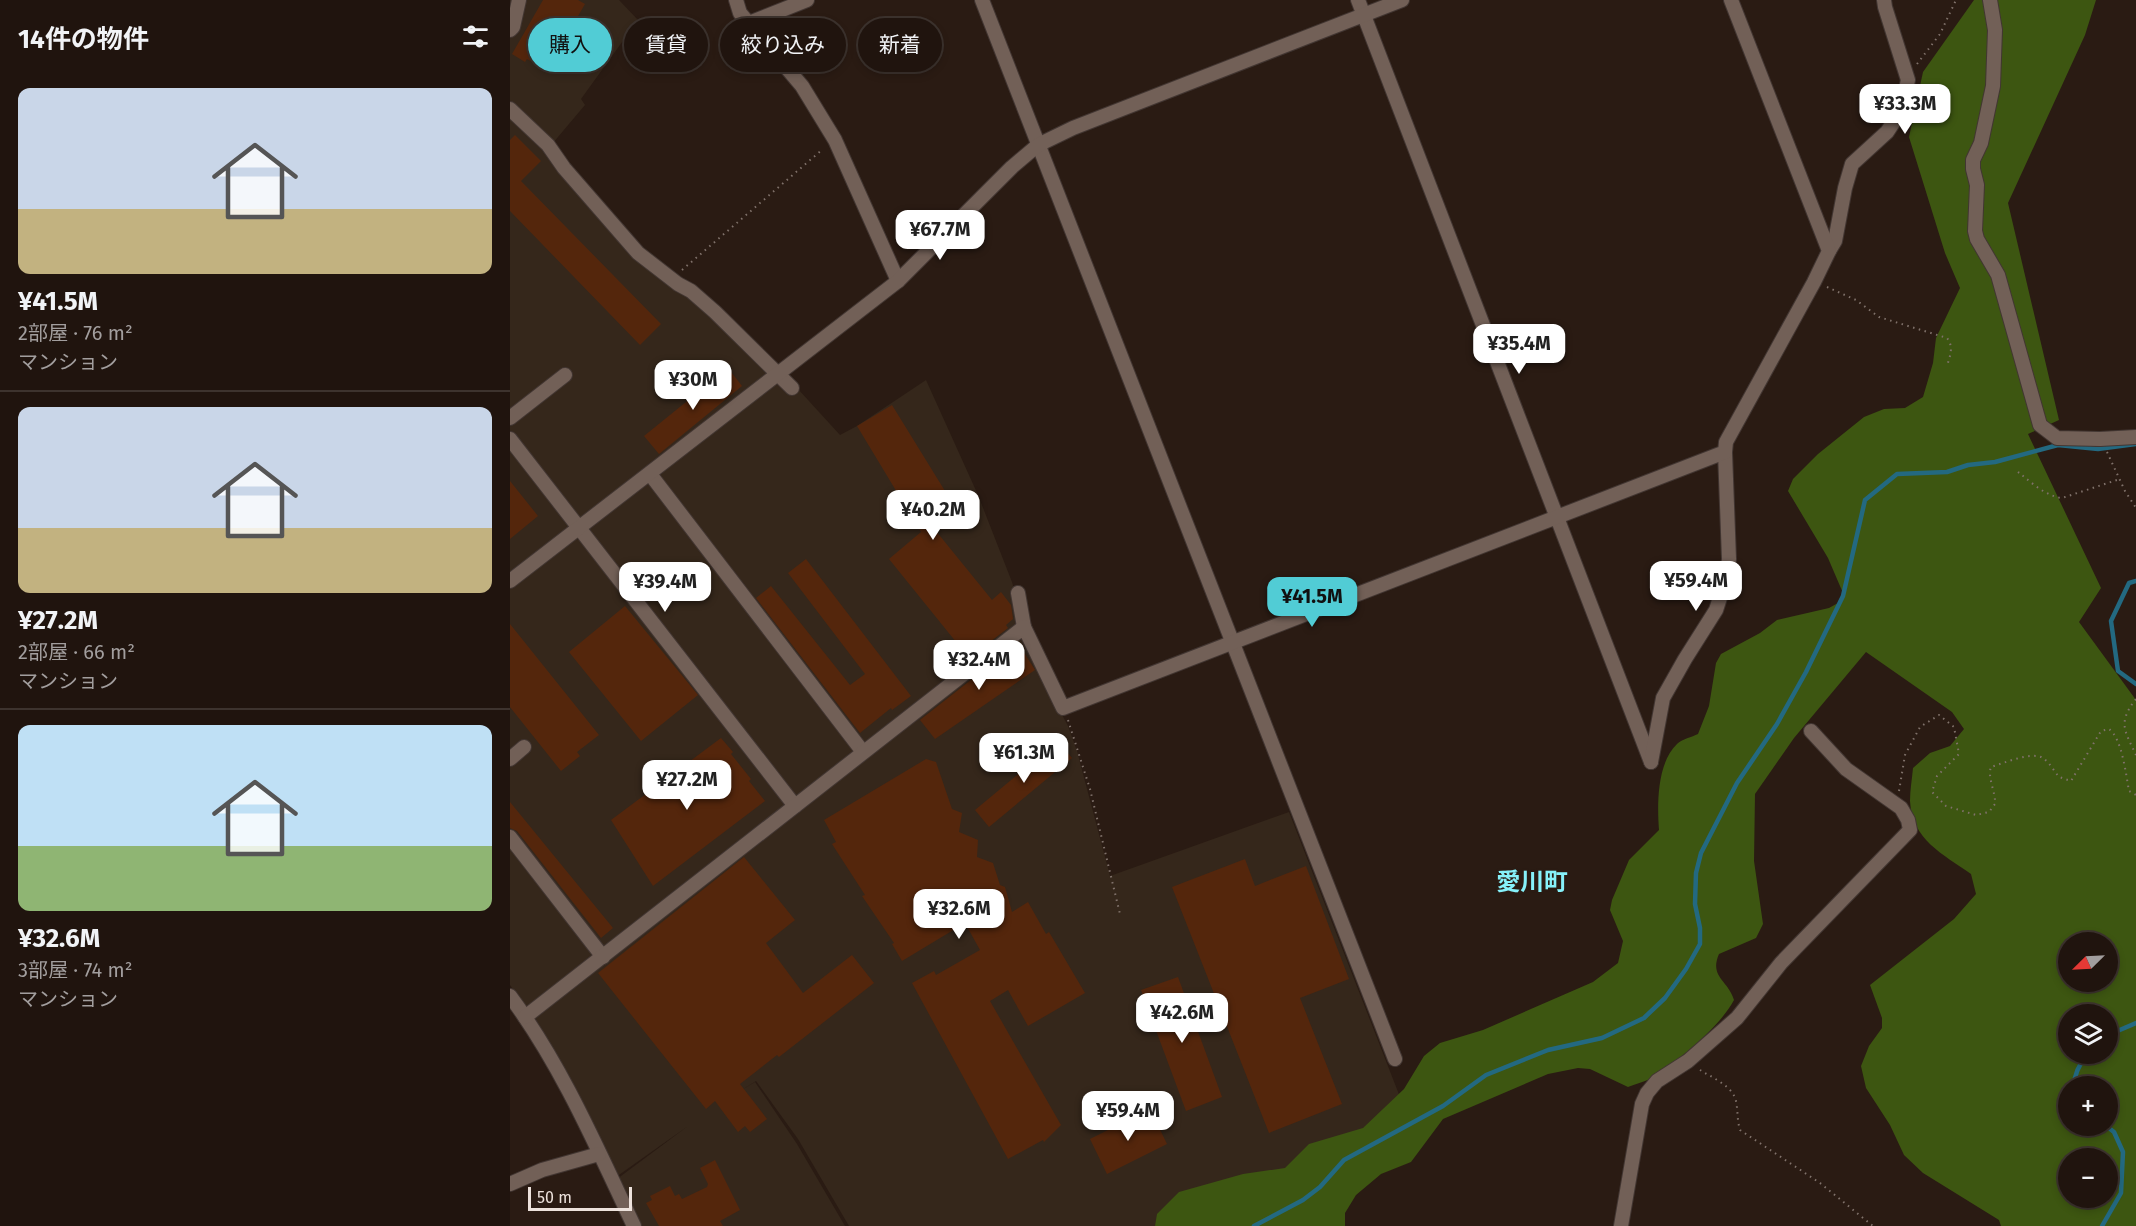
<!DOCTYPE html>
<html lang="ja">
<meta charset="utf-8">
<style>
:root{--surface:#20140e;--page:#2d211c;--text:#f1f3f6;--muted:#a29e9e;--line:#3d332e;--accent:#51ccd5}
body{margin:0;font-family:"Fira Sans","Noto Sans JP",sans-serif;background:var(--page);color:var(--text);height:100vh;display:flex;flex-direction:column;font-size:22px;white-space:nowrap}
*{box-sizing:border-box;margin:0}
p{font-size:20px;color:var(--muted)}
.icon{flex:none;width:33px;height:33px;fill:none;stroke:currentColor;stroke-width:2;stroke-linecap:round;stroke-linejoin:round}
.map{position:relative;flex:1;overflow:hidden}
.details{display:flex;flex-direction:column;background:var(--surface);width:510px}
.details>*{flex:none}
.top-card{position:absolute;left:18px;top:18px;width:570px;height:54px;display:flex;gap:12px}
.needle{width:39px;rotate:246deg}
.buttons{position:absolute;left:1548px;top:932px;display:grid;gap:12px}
.buttons a{display:grid;place-items:center;width:60px;height:60px;border-radius:50%;background:var(--surface);box-shadow:0 3px 9px #0003,0 0 0 2px var(--line);font-size:30px}
.scale{position:absolute;left:18px;bottom:15px;width:104px;box-sizing:border-box;padding-left:6px;border:3px solid #ede2dc;border-top:0;font-size:16px;line-height:21px;white-space:nowrap;color:#ede2dc;-webkit-text-stroke:4px #2a1b13;paint-order:stroke}
.price{position:absolute;translate:-50% -51px;padding:0 14px;border-radius:12px;background:#fff;color:#222;font-size:20px;line-height:39px;filter:drop-shadow(0 2px 3px #0008)}
.price::after{content:'';position:absolute;left:50%;top:36px;width:18px;height:14px;margin-left:-9px;background:inherit;clip-path:polygon(0 0,100% 0,50% 100%)}
.price.on{background:var(--accent);color:#111}
ul{padding:0;list-style:none}
li{display:grid;align-content:center;gap:12px;height:318px;padding:0 18px}
li+li{border-top:2px solid var(--line)}
li span{display:grid;place-items:center;height:186px;border-radius:12px;color:#555}
li>.icon{margin-inline-start:auto}
span .icon{width:108px;height:108px;fill:#fffc;stroke-width:1}
li b{font-size:26px}
h2{display:flex;justify-content:space-between;align-items:center;height:72px;padding:0 18px;font-size:26px}
.pill{padding:0 21px;border-radius:27px;background:var(--surface);box-shadow:0 3px 9px #0003,0 0 0 2px var(--line);font-size:21px;line-height:54px}
.pill.on{background:var(--accent);color:#111}
main{display:flex;flex:1;min-height:0}
.map>svg:first-child{display:block}
</style>
<main>
<section class="details">
<h2>14件の物件<svg class="icon" aria-label="filters" viewBox="0 0 24 24"><path d="M4 7h16M4 17h16"/><circle cx="9" cy="7" r="2"/><circle cx="15" cy="17" r="2"/></svg></h2>
<ul>
<li><span style="background:linear-gradient(#c9d6e8 65%,#c2b280 0)"><svg class="icon" aria-label="home" viewBox="0 0 24 24"><path d="M3 11l9-7 9 7M6 9v11h12V9"/></svg></span><div><b>¥41.5M</b><p>2部屋 · 76 m²</p><p>マンション</p></div></li>
<li><span style="background:linear-gradient(#c9d6e8 65%,#c2b280 0)"><svg class="icon" aria-label="home" viewBox="0 0 24 24"><path d="M3 11l9-7 9 7M6 9v11h12V9"/></svg></span><div><b>¥27.2M</b><p>2部屋 · 66 m²</p><p>マンション</p></div></li>
<li><span style="background:linear-gradient(#bfe0f5 65%,#8fb573 0)"><svg class="icon" aria-label="home" viewBox="0 0 24 24"><path d="M3 11l9-7 9 7M6 9v11h12V9"/></svg></span><div><b>¥32.6M</b><p>3部屋 · 74 m²</p><p>マンション</p></div></li>
</ul>
</section>
<div class="map">
<svg width="1626" height="1226" viewBox="0 0 1626 1226">
<rect width="100%" height="100%" fill="#2a1b13"/>
<!-- industrial -->
<path fill="#35271b" d="M0 0H109L128 20 71 99 75 105 37 150 167 287 277 377 330 435 347 426 416 380 468 495 502 582 525 664 558 726 567 751 600 876 779 812 890 1097 872 1124 692 1226H339L288 1139 246 1081 230 1091 245 1082 287 1144 335 1226H131L107 1179 178 1126 106 1177 44 1050 0 985Z"/>
<!-- forest -->
<path fill="#3d5611" fill-rule="evenodd" d="M1464 0H1586L1575 35 1498 203 1549 420 1518 434 1591 588 1569 622 1626 700V1226H1491L1489 1220 1413 1173 1394 1155 1380 1125 1356 1088 1351 1066 1359 1046 1372 1028V1018L1360 985 1444 919 1466 894 1461 874C1433 854 1402 840 1400 801 1400 790 1402 779 1403 768L1420 753 1440 746 1454 729 1442 712 1356 652 1284 738 1245 794 1244 861 1253 924 1246 938 1209 954C1199 977 1218 980 1224 1000 1210 1027 1166 1063 1140 1079 1134 1082 1125 1084 1118 1087L1080 1069 1068 1068 1038 1074 933 1119 901 1162 871 1174 846 1195 835 1213V1226H645L647 1214 669 1192 733 1174 775 1168 799 1144 853 1128 894 1089 914 1056 930 1043 973 1030 1083 982 1108 963 1113 941 1100 910 1102 900 1119 860 1149 830C1147 804 1147 763 1167 744 1172 739 1182 737 1188 734L1199 706 1206 663 1211 654 1250 633 1267 620 1319 608 1328 603 1333 593 1318 558 1278 491 1283 479 1308 454 1354 417 1374 409 1395 408 1413 397 1423 363 1426 338 1450 288 1435 253 1399 137 1413 72ZM1558 942H1598V981H1558ZM1558 1014H1598V1053H1558ZM1558 1086H1598V1125H1558ZM1558 1158H1598V1197H1558Z"/>
<g fill="none" stroke-linecap="round" stroke-linejoin="round">
<!-- stream -->
<g stroke="#236981" stroke-width="4.5">
<path d="M1626 581 1619 583 1601 621 1608 671 1626 684"/>
<path d="M1598 1035 1626 1023"/>
<path d="M1564 1086C1564 1073 1570 1063 1578 1053"/>
<path d="M744 1226 793 1200 810 1187 834 1160 933 1106 976 1075 1038 1050 1092 1038 1134 1018 1155 998 1176 969 1190 944V928L1185 904 1186 873 1191 853 1227 783 1267 724 1296 672 1333 596 1355 500 1387 474 1437 472 1458 465 1485 462 1548 445 1588 449 1626 444"/>
<path d="M1592 1226 1611 1193 1613 1152 1604 1132 1595 1125"/>
</g>
</g>
<!-- building -->
<g fill="#54260c">
<path d="M33 0H68L75 4 37 70 17 59 15 62 2 54Z"/>
<path d="M5 135 31 161 11 181 151 324 130 345 0 211V140Z"/>
<path d="M218 368 232 386 149 454 134 436Z"/>
<path d="M382 405 443 504 417 520 482 600 491 592 501 605 503 619 496 625 498 628 459 658 379 559 411 532 347 426Z"/>
<path d="M0 481 28 516 0 539Z"/>
<path d="M296 559 401 696 382 710 381 708 350 733 246 598 261 586 340 685 355 674 278 573Z"/>
<path d="M115 606 188 695 131 741 59 652Z"/>
<path d="M0 624 89 735 67 752 70 756 51 771 0 707Z"/>
<path d="M508 643 525 670 425 739 410 720Z"/>
<path d="M211 738 223 752 221 754 241 779 239 781 255 801 143 886 101 820Z"/>
<path d="M548 741 562 758 479 827 465 810Z"/>
<path d="M416 759 426 762 442 809 452 813 449 832 468 840 467 857 483 863 490 885 495 887 502 912 518 902 536 934 539 932 575 993 518 1026 498 990 480 1001 551 1125 534 1142 533 1140 498 1159 402 983 424 971 426 975 470 950 455 923 392 961 382 944 384 943 352 896 355 895 322 844 326 842 314 820Z"/>
<path d="M0 802 103 928 91 938 7 831 0 828Z"/>
<path d="M234 857 285 920 256 943 293 993 342 955 364 983 269 1057 267 1055 230 1084 257 1119 240 1132 235 1126 228 1132 205 1101 196 1109 88 973Z"/>
<path d="M735 859 745 886 796 866 839 979 790 998 832 1104 759 1133 662 887Z"/>
<path d="M668 977 712 1097 676 1111 631 990Z"/>
<path d="M640 1109 657 1144 597 1174 580 1139Z"/>
<path d="M205 1160 230 1210 210 1221 213 1226H149L136 1203 142 1200 140 1196 160 1186 165 1196 169 1194 172 1199 197 1187 198 1184 190 1168Z"/>
</g>
<g fill="none" stroke-linecap="round" stroke-linejoin="round">
<defs>
<g id="minor">
<path d="M226 0 230 13 292 86 325 140 388 281"/>
<path d="M472 0 885 1059"/>
<path d="M848 0 1141 762"/>
<path d="M1480 0 1485 30 1483 86 1471 143 1463 160V169L1467 185 1465 231 1467 239 1488 275 1530 425 1547 438 1590 439 1626 437"/>
<path d="M239 23 297 0"/>
<path d="M0 30 3 27 9 0"/>
<path d="M0 109 38 145 54 168 128 253 168 284 181 291 205 312 282 388"/>
<path d="M1319 251 1325 241 1335 188 1342 164 1377 132 1391 111 1398 80 1375 7 1374 0"/>
<path d="M0 418 55 375"/>
<path d="M0 439 285 806"/>
<path d="M140 474 353 752"/>
<path d="M0 581 388 281 502 167 528 145 563 128 892 0"/>
<path d="M508 593 514 627"/>
<path d="M0 759 14 747"/>
<path d="M1141 762 1153 698 1175 659 1206 610 1217 576 1219 559 1215 452"/>
<path d="M0 837 93 957"/>
<path d="M0 996C52 1066 87 1148 124 1226"/>
<path d="M15 1017 514 627 553 708 1215 452 1216 442 1304 282 1319 251 1221 0"/>
<path d="M0 1184 32 1170 89 1154"/>
<path d="M1111 1226 1132 1104 1137 1093 1147 1081 1178 1061 1227 1018 1271 963 1400 830 1398 820 1391 808 1336 769 1301 731"/>
</g>
</defs>
<!-- minor casing -->
<use href="#minor" stroke="#423632" stroke-width="16"/>
<!-- path -->
<g stroke="#80726b" stroke-width="2" stroke-dasharray="1.5 4.5" stroke-linecap="butt">
<path d="M1407 64 1430 34 1446 0"/>
<path d="M172 270 313 149"/>
<path d="M1317 287 1346 300 1369 317 1437 338C1444 347 1440 356 1437 366"/>
<path d="M1597 452 1615 491 1626 508"/>
<path d="M1508 472C1521 482 1535 496 1552 498L1610 479"/>
<path d="M1626 699C1607 723 1615 731 1626 755"/>
<path d="M558 720 580 789 610 914"/>
<path d="M1389 791 1395 755 1410 727 1429 715 1444 727 1449 754 1427 776 1422 792 1436 806 1466 815 1479 812 1485 804C1486 793 1477 777 1481 767 1494 763 1522 751 1533 758 1540 763 1544 771 1549 777L1561 781 1591 731 1599 729C1612 738 1616 775 1619 791L1626 795"/>
<path d="M1190 1070C1201 1077 1223 1086 1226 1101 1228 1111 1227 1120 1230 1130L1310 1183 1363 1226"/>
</g>
<!-- minor -->
<use href="#minor" stroke="#726057" stroke-width="14"/>
</g>
<g text-anchor="middle" dominant-baseline="central" stroke-width="4.5" stroke-linejoin="round" paint-order="stroke">
<!-- district labels -->
<g font-size="24" font-weight="bold" fill="#86f1fa" stroke="#2a1b13">
<text x="1022" y="882">愛川町</text>
</g>
</g>
</svg>
<div class="buttons">
<a><svg class="needle" viewBox="-14 -14 28 28"><path d="M0-13l5 13h-10z" fill="#e53935"/><path d="M0 13l5-13h-10z" fill="#a29e9e"/></svg></a>
<a><svg class="icon" aria-label="layers" viewBox="0 0 24 24"><path d="M12 4l9 5-9 5-9-5zM3 14l9 5 9-5"/></svg></a>
<a>+</a>
<a>−</a>
</div>
<div class="scale">50 m</div>
<b class="price" style="left:1395px;top:135px">¥33.3M</b>
<b class="price" style="left:430px;top:261px">¥67.7M</b>
<b class="price" style="left:1009px;top:375px">¥35.4M</b>
<b class="price" style="left:183px;top:411px">¥30M</b>
<b class="price" style="left:423px;top:541px">¥40.2M</b>
<b class="price" style="left:1186px;top:612px">¥59.4M</b>
<b class="price" style="left:155px;top:613px">¥39.4M</b>
<b class="price on" style="left:802px;top:628px">¥41.5M</b>
<b class="price" style="left:469px;top:691px">¥32.4M</b>
<b class="price" style="left:514px;top:784px">¥61.3M</b>
<b class="price" style="left:177px;top:811px">¥27.2M</b>
<b class="price" style="left:449px;top:940px">¥32.6M</b>
<b class="price" style="left:672px;top:1044px">¥42.6M</b>
<b class="price" style="left:618px;top:1142px">¥59.4M</b>
<div class="top-card">
<a class="pill on">購入</a>
<a class="pill">賃貸</a>
<a class="pill">絞り込み</a>
<a class="pill">新着</a>
</div>
</div>
</main>
